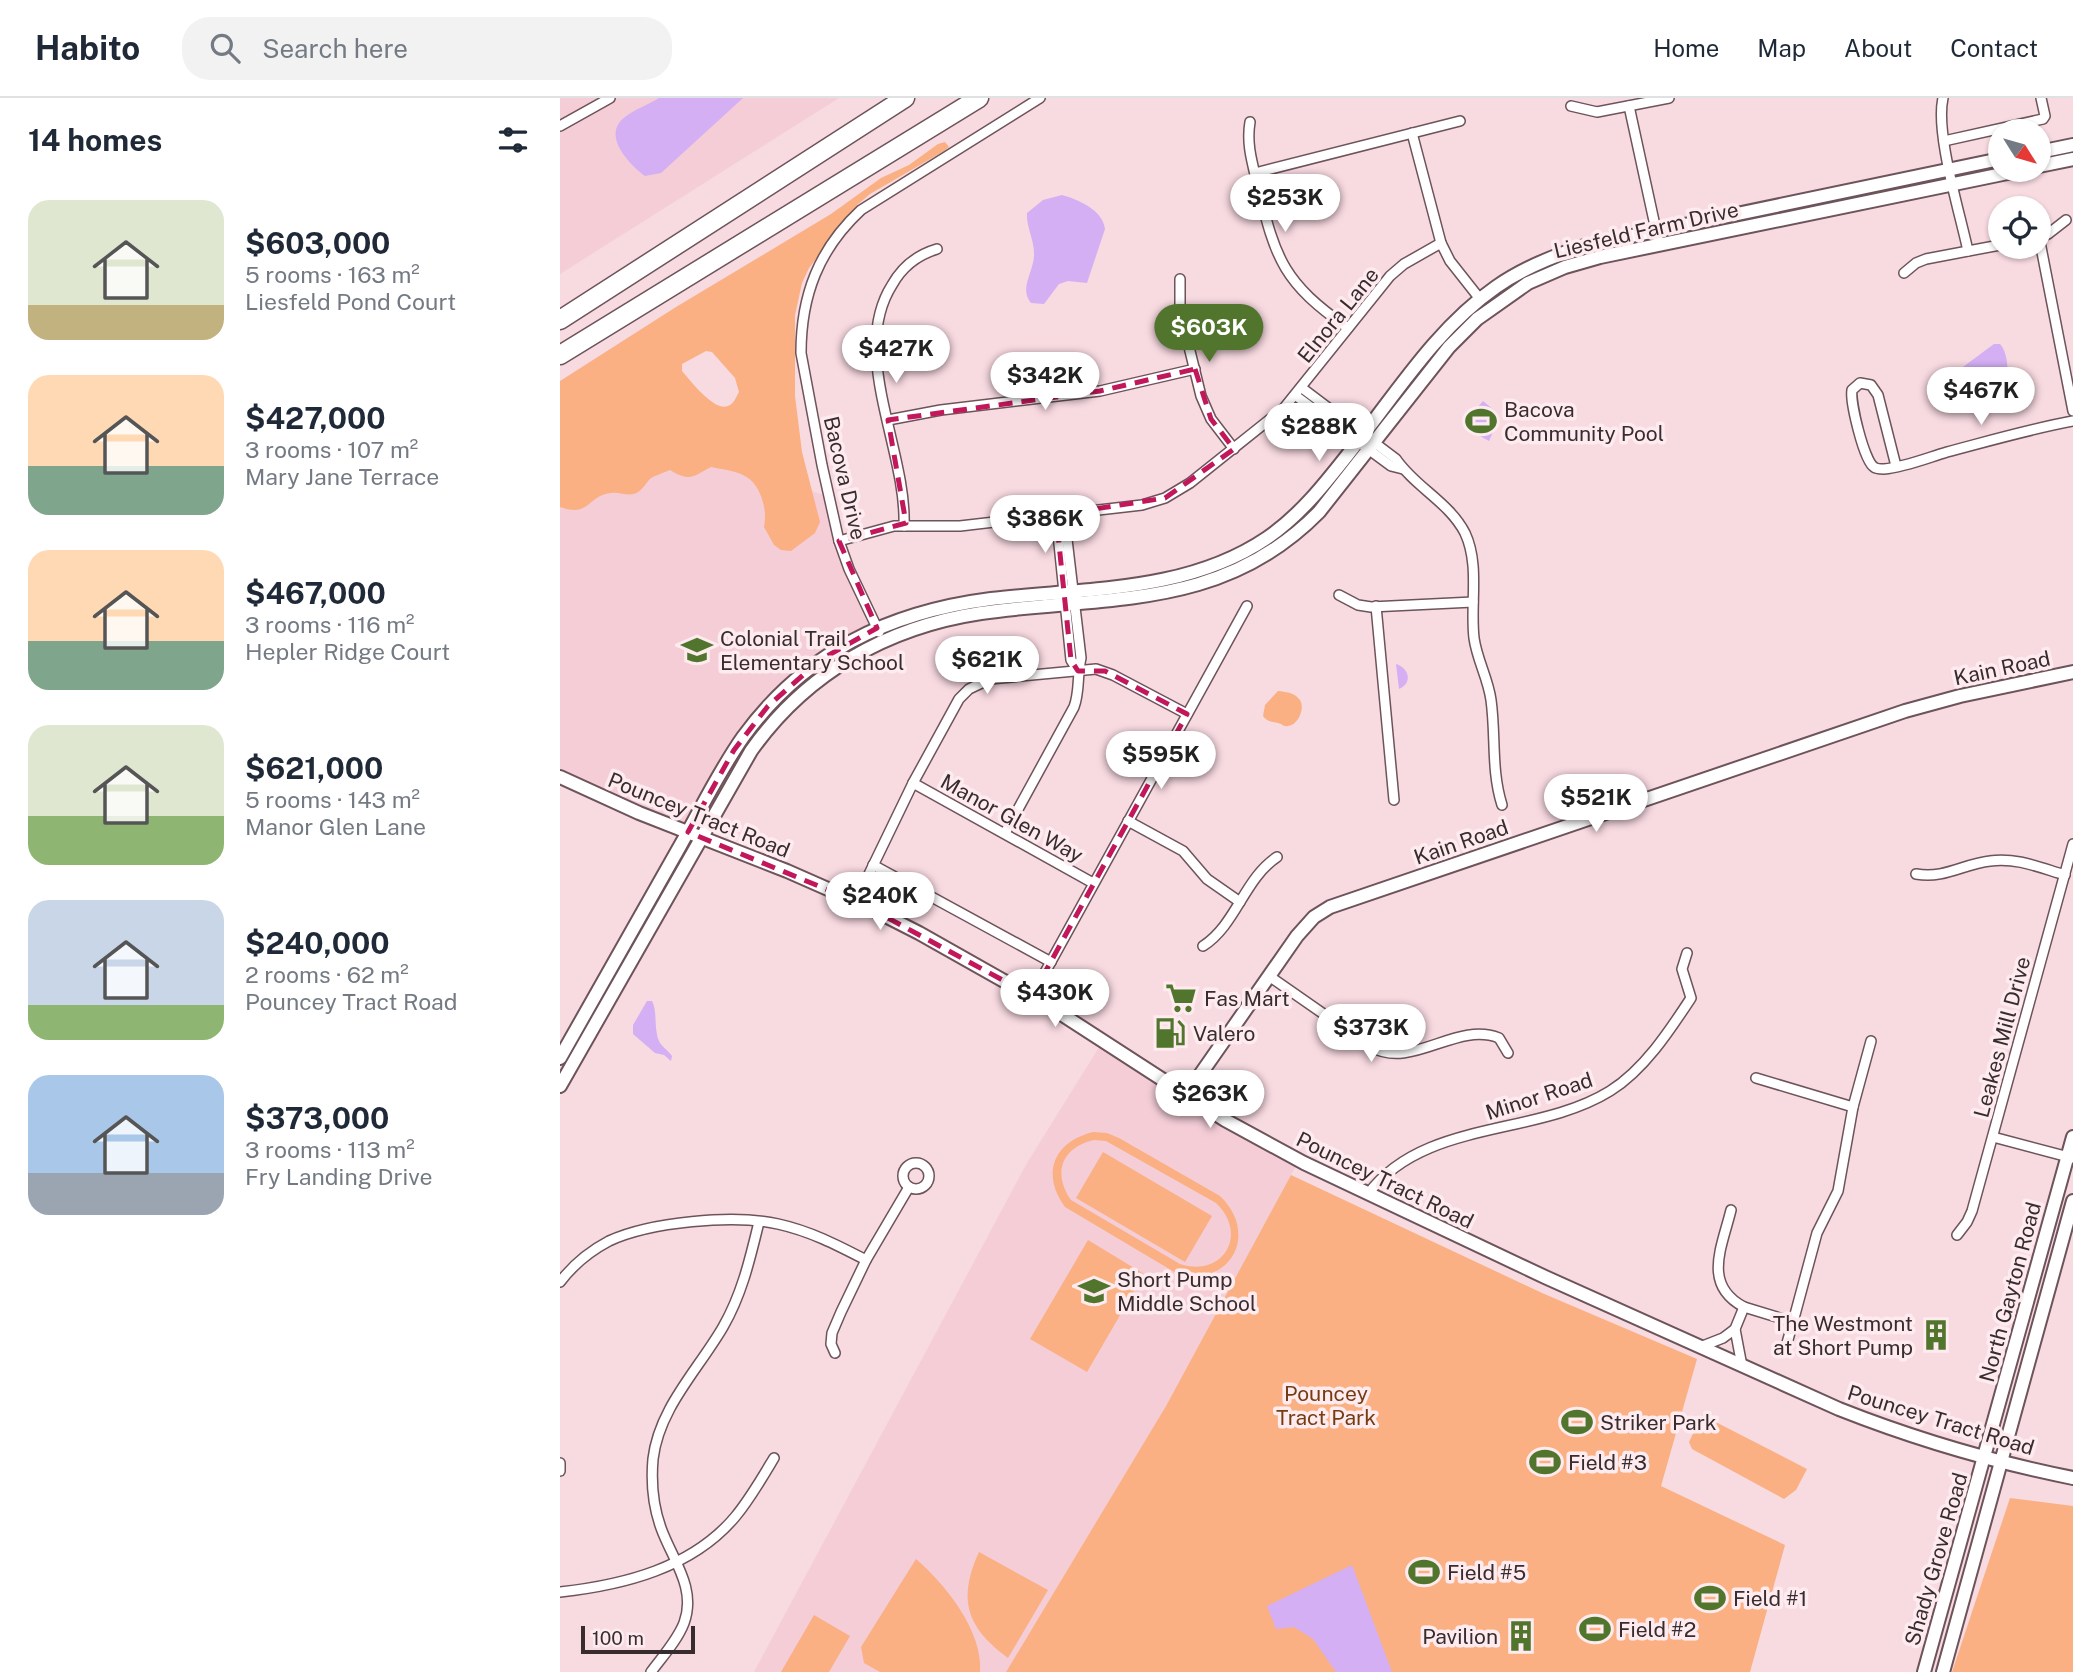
<!DOCTYPE html>
<meta charset="utf-8">
<style>
:root{--surface:#fff;--page:#f2f2f3;--text:#1f2937;--muted:#747a83;--line:#e0e1e3;--accent:#52752d}
body{margin:0;font-family:"Public Sans",sans-serif;background:var(--page);color:var(--text);height:100vh;display:flex;flex-direction:column;font-size:26px;white-space:nowrap}
*{box-sizing:border-box;margin:0}
p{font-size:23px;color:var(--muted)}
.icon{flex:none;width:38px;height:38px;fill:none;stroke:currentColor;stroke-width:2;stroke-linecap:round;stroke-linejoin:round}
.map{position:relative;flex:1;overflow:hidden}
.sheet{display:flex;flex-direction:column;background:var(--surface);width:560px}
.sheet>*{flex:none}
.needle{width:46px;rotate:127deg}
.buttons{position:absolute;left:1428px;top:21px;display:grid;gap:14px}
.buttons a{display:grid;place-items:center;width:63px;height:63px;border-radius:50%;background:var(--surface);box-shadow:0 2px 5px #0004;font-size:35px}
.scale{position:absolute;left:21px;bottom:18px;width:114px;box-sizing:border-box;padding-left:7px;border:4px solid #382c2f;border-top:0;font-size:19px;line-height:24px;white-space:nowrap;color:#382c2f;-webkit-text-stroke:5px #fdebef;paint-order:stroke}
.price{position:absolute;translate:-50% -60px;padding:0 16px;border-radius:24px;background:#fff;color:#222;font-size:23px;line-height:46px;filter:drop-shadow(0 2px 4px #0008)}
.price::after{content:'';position:absolute;left:50%;top:42px;width:21px;height:16px;margin-left:-10px;background:inherit;clip-path:polygon(0 0,100% 0,50% 100%)}
.price.selected{background:var(--accent);color:#fff}
ul{padding:0;list-style:none}
li{display:flex;align-items:center;gap:21px;height:175px;padding:0 28px}
li span{display:grid;place-items:center;flex:none;width:196px;height:140px;border-radius:21px;color:#555}
li>.icon{margin-inline-start:auto}
span .icon{width:84px;height:84px;fill:#fffc;stroke-width:1}
li b{font-size:30px}
h2{display:flex;justify-content:space-between;align-items:center;height:84px;padding:0 28px;font-size:30px}
header{display:flex;align-items:center;gap:42px;box-sizing:border-box;height:98px;padding:0 35px;background:var(--surface);border-bottom:2px solid var(--line)}
header strong{font-size:33px}
nav{display:flex;gap:38px;margin-inline-start:auto;font-size:24px}
.search{width:490px;height:63px;background:var(--page);display:flex;align-items:center;gap:18px;box-sizing:border-box;padding:0 24px;border-radius:28px;color:var(--muted);font-size:26px}
main{display:flex;flex:1;min-height:0}
.map>svg:first-child{display:block}
</style>
<header>
<strong>Habito</strong>
<div class="search"><svg class="icon" aria-label="search" viewBox="0 0 24 24"><circle cx="10" cy="10" r="6"/><path d="M15 15l6 6"/></svg>Search here</div>
<nav><a>Home</a><a>Map</a><a>About</a><a>Contact</a></nav>
</header>
<main>
<section class="sheet">
<h2>14 homes<svg class="icon" aria-label="filters" viewBox="0 0 24 24"><path d="M4 7h16M4 17h16"/><circle cx="9" cy="7" r="2"/><circle cx="15" cy="17" r="2"/></svg></h2>
<ul>
<li><span style="background:linear-gradient(#dfe7d0 75%,#c2b280 0)"><svg class="icon" aria-label="home" viewBox="0 0 24 24"><path d="M3 11l9-7 9 7M6 9v11h12V9"/></svg></span><div><b>$603,000</b><p>5 rooms · 163 m²</p><p>Liesfeld Pond Court</p></div></li>
<li><span style="background:linear-gradient(#ffd9b3 65%,#7fa58c 0)"><svg class="icon" aria-label="home" viewBox="0 0 24 24"><path d="M3 11l9-7 9 7M6 9v11h12V9"/></svg></span><div><b>$427,000</b><p>3 rooms · 107 m²</p><p>Mary Jane Terrace</p></div></li>
<li><span style="background:linear-gradient(#ffd9b3 65%,#7fa58c 0)"><svg class="icon" aria-label="home" viewBox="0 0 24 24"><path d="M3 11l9-7 9 7M6 9v11h12V9"/></svg></span><div><b>$467,000</b><p>3 rooms · 116 m²</p><p>Hepler Ridge Court</p></div></li>
<li><span style="background:linear-gradient(#dfe7d0 65%,#8fb573 0)"><svg class="icon" aria-label="home" viewBox="0 0 24 24"><path d="M3 11l9-7 9 7M6 9v11h12V9"/></svg></span><div><b>$621,000</b><p>5 rooms · 143 m²</p><p>Manor Glen Lane</p></div></li>
<li><span style="background:linear-gradient(#c9d6e8 75%,#8fb573 0)"><svg class="icon" aria-label="home" viewBox="0 0 24 24"><path d="M3 11l9-7 9 7M6 9v11h12V9"/></svg></span><div><b>$240,000</b><p>2 rooms · 62 m²</p><p>Pouncey Tract Road</p></div></li>
<li><span style="background:linear-gradient(#a9c7e8 70%,#9aa5b1 0)"><svg class="icon" aria-label="home" viewBox="0 0 24 24"><path d="M3 11l9-7 9 7M6 9v11h12V9"/></svg></span><div><b>$373,000</b><p>3 rooms · 113 m²</p><p>Fry Landing Drive</p></div></li>
</ul>
</section>
<div class="map">
<svg width="1513" height="1574" viewBox="0 0 1513 1574">
<rect width="100%" height="100%" fill="#f8dae1"/>
<!-- built -->
<g fill="#f4cdd7">
<path d="M0 0H279L0 176Z"/>
<path d="M124 365 209 378 269 399 279 443 317 530 296 540 197 621 128 734 0 679V404Z"/>
<path d="M543 943 737 1066 606 1308 446 1574H194L467 1065Z"/>
</g>
<!-- green -->
<g fill="#fab082" fill-rule="evenodd">
<path d="M385 44 389 49 384 53 310 96 297 107 249 170 242 185 235 217V298L242 354 260 424 255 435 231 453 221 452 214 447 204 429C206 418 205 411 202 401 193 374 176 374 151 369 132 379 130 384 110 372 104 375 95 377 90 381 86 385 83 391 78 394 69 400 60 393 51 395 28 397 30 420 0 409V283L116 209 271 116 321 80 349 67 378 46ZM146 253 152 254 175 280 179 294C176 299 174 306 168 308 154 314 130 282 122 273V266Z"/>
<path d="M718 593C725 594 734 594 739 601 746 608 739 627 728 628 723 629 723 626 718 625 710 623 708 624 703 618L705 607Z"/>
<path d="M533 1034 547 1035 559 1040 660 1098C700 1136 670 1191 616 1175L505 1109C481 1076 493 1044 533 1034ZM534 1042 546 1043 656 1105C689 1136 663 1180 620 1166L511 1102C492 1075 502 1049 534 1042Z"/>
<path d="M543 1054 652 1118 625 1164 516 1100Z"/>
<path d="M731 1077 982 1195 1137 1261 1101 1388 1225 1447 1190 1574H446L606 1308Z"/>
<path d="M528 1142 584 1176 527 1274 470 1241Z"/>
<path d="M1142 1317 1247 1371 1236 1392 1224 1401 1132 1351 1129 1344Z"/>
<path d="M1450 1400 1513 1408V1574H1392Z"/>
<path d="M419 1454 488 1492 448 1560C407 1530 397 1502 419 1454Z"/>
<path d="M356 1461C385 1486 423 1533 420 1574H320L304 1565 301 1549Z"/>
<path d="M254 1517 290 1538 269 1574H221Z"/>
</g>
<!-- water -->
<g fill="#d4aff4">
<path d="M99 0H183L101 75 85 78C69 66 41 37 65 19 75 11 88 7 99 0Z"/>
<path d="M502 97C519 102 543 112 545 131L527 185 508 183 499 186 484 206 471 205C459 191 473 175 474 158 475 143 466 129 467 115L483 102Z"/>
<path d="M1434 246H1440C1447 254 1449 270 1446 280L1437 285 1392 297 1382 293V290L1392 277Z"/>
<path d="M923 303 935 313 932 318 936 327 929 343 920 338 930 326 929 324 918 336 904 325Z"/>
<path d="M836 566C849 570 853 585 839 591Z"/>
<path d="M87 903H92C98 914 93 932 100 945 103 949 109 954 112 958L111 963 104 957 95 955 73 936V927Z"/>
<path d="M792 1467 832 1574H776L753 1541 734 1529 716 1531 707 1508Z"/>
</g>
<g fill="none" stroke-linecap="round" stroke-linejoin="round">
<defs>
<g id="street">
<path d="M1383 0C1375 35 1400 115 1408 153"/>
<path d="M1011 8 1037 14 1109 0"/>
<path d="M1069 8 1099 146"/>
<path d="M690 24C686 47 693 67 698 89 716 163 724 185 788 230"/>
<path d="M0 28 50 0"/>
<path d="M852 35 881 145 890 163 920 201"/>
<path d="M1384 43 1483 21 1485 18 1481 0"/>
<path d="M695 75 900 23"/>
<path d="M1479 139 1513 313"/>
<path d="M1479 140 1488 136 1506 122"/>
<path d="M1344 175 1356 165 1366 161 1440 147"/>
<path d="M620 181V212L641 298 651 321 674 351"/>
<path d="M742 290 836 361C855 389 889 404 905 435 920 467 910 506 914 540 917 562 928 580 931 602 936 638 931 672 942 707"/>
<path d="M736 298 831 368 843 371"/>
<path d="M328 322 381 312 540 293 635 271"/>
<path d="M1336 368 1318 297 1311 287 1300 285 1292 292C1290 304 1304 363 1314 369 1316 371 1321 371 1324 371 1345 369 1367 360 1387 354 1429 343 1470 331 1513 323"/>
<path d="M496 417 511 562 518 573"/>
<path d="M344 428C347 352 289 255 332 187 342 169 357 157 377 151"/>
<path d="M279 443 334 428H400L582 407 605 400 630 385 724 310 830 178 844 166 881 145"/>
<path d="M779 497 798 507 811 509 913 504"/>
<path d="M816 508 834 702"/>
<path d="M319 534 289 471 279 443 262 367 241 255C241 197 259 151 301 112L480 0"/>
<path d="M353 685 533 785"/>
<path d="M568 723 623 753 647 781 680 804"/>
<path d="M445 735 514 609C520 593 517 577 521 560L504 416"/>
<path d="M313 767 491 864"/>
<path d="M1356 776C1385 781 1403 766 1430 763 1456 759 1481 770 1505 777"/>
<path d="M296 803 353 685 399 601 409 591 430 581 536 571 553 577 627 616"/>
<path d="M643 848C676 827 684 781 717 759"/>
<path d="M709 878 811 949C853 972 896 923 939 940L948 955"/>
<path d="M472 898 687 508"/>
<path d="M1293 1009 1311 943"/>
<path d="M1433 1039 1512 1060"/>
<circle cx="356" cy="1078" r="13"/>
<path d="M808 1096C864 1021 976 1039 1050 993 1084 972 1110 932 1131 900L1122 871 1127 855"/>
<path d="M1171 1112C1162 1149 1142 1187 1184 1209"/>
<path d="M1397 1137 1407 1124 1412 1113 1513 746"/>
<path d="M0 1184C13 1167 30 1153 49 1143 90 1124 173 1116 218 1126 250 1133 277 1147 306 1162"/>
<path d="M1227 1245 1233 1224"/>
<path d="M1140 1249 1163 1240 1175 1231"/>
<path d="M275 1255 271 1246 272 1235 281 1214 306 1162 349 1089"/>
<path d="M1182 1268 1175 1231 1184 1209 1233 1224 1257 1135 1278 1093 1293 1009 1196 980"/>
<path d="M0 1365V1373"/>
<path d="M0 1494C64 1487 132 1470 175 1419 190 1401 202 1380 214 1360"/>
<path d="M91 1574C102 1559 117 1543 124 1525 137 1490 112 1461 101 1430 93 1408 91 1384 93 1361 99 1310 138 1272 163 1229 182 1196 190 1161 199 1124"/>
</g>
<g id="secondary">
<path d="M1479 54 1513 47"/>
<path d="M1479 68 1513 61"/>
<path d="M0 679 79 715 227 773 302 806 359 835 492 910 665 1022 744 1065 985 1179 1279 1311C1355 1341 1433 1364 1513 1380"/>
<path d="M0 960C40 889 80 818 120 748 141 711 159 673 183 639 245 554 329 514 431 501 524 490 626 495 707 440 742 416 767 383 793 350 837 294 877 230 936 189 963 170 993 158 1024 148L1440 61"/>
<path d="M0 988 191 653C246 575 327 529 421 515 547 497 662 513 759 414L889 249 917 221 968 185 1005 169 1040 159 1462 72"/>
<path d="M626 997 737 838 754 819 770 809 1345 613 1400 598 1513 574"/>
<path d="M1364 1574 1513 1039"/>
<path d="M1383 1574 1513 1103"/>
</g>
<g id="highway">
<path d="M0 222 345 0"/>
<path d="M0 257 419 0"/>
</g>
</defs>
<!-- street casing -->
<use href="#street" stroke="#6d535a" stroke-width="12"/>
<!-- secondary casing -->
<use href="#secondary" stroke="#6d535a" stroke-width="16"/>
<!-- highway casing -->
<use href="#highway" stroke="#6d535a" stroke-width="21"/>
<!-- street -->
<use href="#street" stroke="#fff" stroke-width="9"/>
<!-- secondary -->
<use href="#secondary" stroke="#fff" stroke-width="12"/>
<!-- highway -->
<use href="#highway" stroke="#fff" stroke-width="18"/>
</g>
<!-- marked area -->
<path fill="none" stroke="#c2185b" stroke-width="5" stroke-dasharray="14 9" stroke-linejoin="round" d="M635 271 651 321 674 351 605 400 496 417 511 562 518 573H545L627 616 472 898 302 806 128 734 174 652 208 608 260 562 317 530 279 443 346 425 328 322 540 293Z"/>
<!-- icons -->
<defs>
<symbol id="stadium-bare" viewBox="-9 -9 18 18"><path d="M0-5a6.5 5 0 1 0 0 10a6.5 5 0 1 0 0-10ZM-3.5-1.8h7v3.6h-7Z" fill="#52752d" stroke="#fdebef" stroke-width="2.5" paint-order="stroke"/></symbol>
<symbol id="school-bare" viewBox="-9 -9 18 18"><path d="M0-5L7-2L0 1L-7-2ZM-4 1L0 2.5L4 1V4Q0 6-4 4Z" fill="#52752d" stroke="#fdebef" stroke-width="2.5" paint-order="stroke"/></symbol>
<symbol id="supermarket-bare" viewBox="-9 -9 18 18"><path d="M-6-5.5h2.5l.6 2H6L4.5 2H-2.5L-4.4-4H-6ZM-1.5 3.2a1.3 1.3 0 1 0 .1 0ZM3 3.2a1.3 1.3 0 1 0 .1 0Z" fill="#52752d" stroke="#fdebef" stroke-width="2.5" paint-order="stroke"/></symbol>
<symbol id="fuel-bare" viewBox="-9 -9 18 18"><path d="M-5.5-6h7V0h2V4h1.3V-2.5L3-4.5l.8-.8L6-3V5H2.5V1h-1V6h-7ZM-4.2-4.7v3.2H.2V-4.7Z" fill="#52752d" stroke="#fdebef" stroke-width="2.5" paint-order="stroke"/></symbol>
<symbol id="building-bare" viewBox="-9 -9 18 18"><path d="M-4-6H4V6H1V3H-1V6H-4ZM-2.5-4.3h1.7v1.8h-1.7ZM.8-4.3h1.7v1.8H.8ZM-2.5-1h1.7V.8h-1.7ZM.8-1h1.7V.8H.8Z" fill="#52752d" stroke="#fdebef" stroke-width="2.5" paint-order="stroke"/></symbol>
</defs>
<g fill-rule="evenodd">
<use href="#stadium-bare" x="899" y="301" width="44" height="44"/>
<use href="#school-bare" x="115" y="530" width="44" height="44"/>
<use href="#supermarket-bare" x="599" y="878" width="44" height="44"/>
<use href="#fuel-bare" x="588" y="913" width="44" height="44"/>
<use href="#school-bare" x="512" y="1171" width="44" height="44"/>
<use href="#building-bare" x="1354" y="1215" width="44" height="44"/>
<use href="#stadium-bare" x="995" y="1302" width="44" height="44"/>
<use href="#stadium-bare" x="963" y="1342" width="44" height="44"/>
<use href="#stadium-bare" x="842" y="1452" width="44" height="44"/>
<use href="#stadium-bare" x="1128" y="1478" width="44" height="44"/>
<use href="#stadium-bare" x="1013" y="1509" width="44" height="44"/>
<use href="#building-bare" x="939" y="1516" width="44" height="44"/>
</g>
<g text-anchor="middle" dominant-baseline="central" stroke-width="7" stroke-linejoin="round" paint-order="stroke">
<!-- street labels -->
<g font-size="21" fill="#382c2f" stroke="#fdebef">
<text transform="translate(1086 132) rotate(-13)">Liesfeld Farm Drive</text>
<text transform="translate(778 217) rotate(-51)">Elnora Lane</text>
<text transform="translate(285 380) rotate(77)">Bacova Drive</text>
<text transform="translate(1442 570) rotate(-12)">Kain Road</text>
<text transform="translate(139 717) rotate(22)">Pouncey Tract Road</text>
<text transform="translate(452 720) rotate(29)">Manor Glen Way</text>
<text transform="translate(901 744) rotate(-19)">Kain Road</text>
<text transform="translate(1442 939) rotate(-75)">Leakes Mill Drive</text>
<text transform="translate(979 998) rotate(-18)">Minor Road</text>
<text transform="translate(825 1082) rotate(26)">Pouncey Tract Road</text>
<text transform="translate(1450 1194) rotate(-75)">North Gayton Road</text>
<text transform="translate(1381 1322) rotate(17)">Pouncey Tract Road</text>
<text transform="translate(1376 1461) rotate(-74)">Shady Grove Road</text>
</g>
<!-- poi labels -->
<g font-size="21" fill="#382c2f" stroke="#fdebef" text-anchor="start">
<text x="944" y="311">Bacova<tspan x="944" dy="24">Community Pool</tspan></text>
<text x="160" y="540">Colonial Trail<tspan x="160" dy="24">Elementary School</tspan></text>
<text x="644" y="900">Fas Mart</text>
<text x="633" y="935">Valero</text>
<text x="557" y="1181">Short Pump<tspan x="557" dy="24">Middle School</tspan></text>
<text x="1353" y="1225" text-anchor="end">The Westmont<tspan x="1353" dy="24">at Short Pump</tspan></text>
<text x="1040" y="1324">Striker Park</text>
<text x="1008" y="1364">Field #3</text>
<text x="887" y="1474">Field #5</text>
<text x="1173" y="1500">Field #1</text>
<text x="1058" y="1531">Field #2</text>
<text x="938" y="1538" text-anchor="end">Pavilion</text>
</g>
<!-- park labels -->
<g font-size="21" fill="#753c12" stroke="#fdebef">
<text x="766" y="1295">Pouncey<tspan x="766" dy="24">Tract Park</tspan></text>
</g>
</g>
</svg>
<div class="buttons">
<a><svg class="needle" viewBox="-14 -14 28 28"><path d="M0-13l5 13h-10z" fill="#e53935"/><path d="M0 13l5-13h-10z" fill="#747a83"/></svg></a>
<a><svg class="icon" aria-label="locate" viewBox="0 0 24 24"><circle cx="12" cy="12" r="6"/><path d="M12 2v4M12 18v4M2 12h4M18 12h4"/></svg></a>
</div>
<div class="scale">100 m</div>
<b class="price" style="left:725px;top:136px">$253K</b>
<b class="price selected" style="left:649px;top:266px">$603K</b>
<b class="price" style="left:336px;top:287px">$427K</b>
<b class="price" style="left:485px;top:314px">$342K</b>
<b class="price" style="left:1421px;top:329px">$467K</b>
<b class="price" style="left:759px;top:365px">$288K</b>
<b class="price" style="left:485px;top:457px">$386K</b>
<b class="price" style="left:427px;top:598px">$621K</b>
<b class="price" style="left:601px;top:693px">$595K</b>
<b class="price" style="left:1036px;top:736px">$521K</b>
<b class="price" style="left:320px;top:834px">$240K</b>
<b class="price" style="left:495px;top:931px">$430K</b>
<b class="price" style="left:811px;top:966px">$373K</b>
<b class="price" style="left:650px;top:1032px">$263K</b>
</div>
</main>
